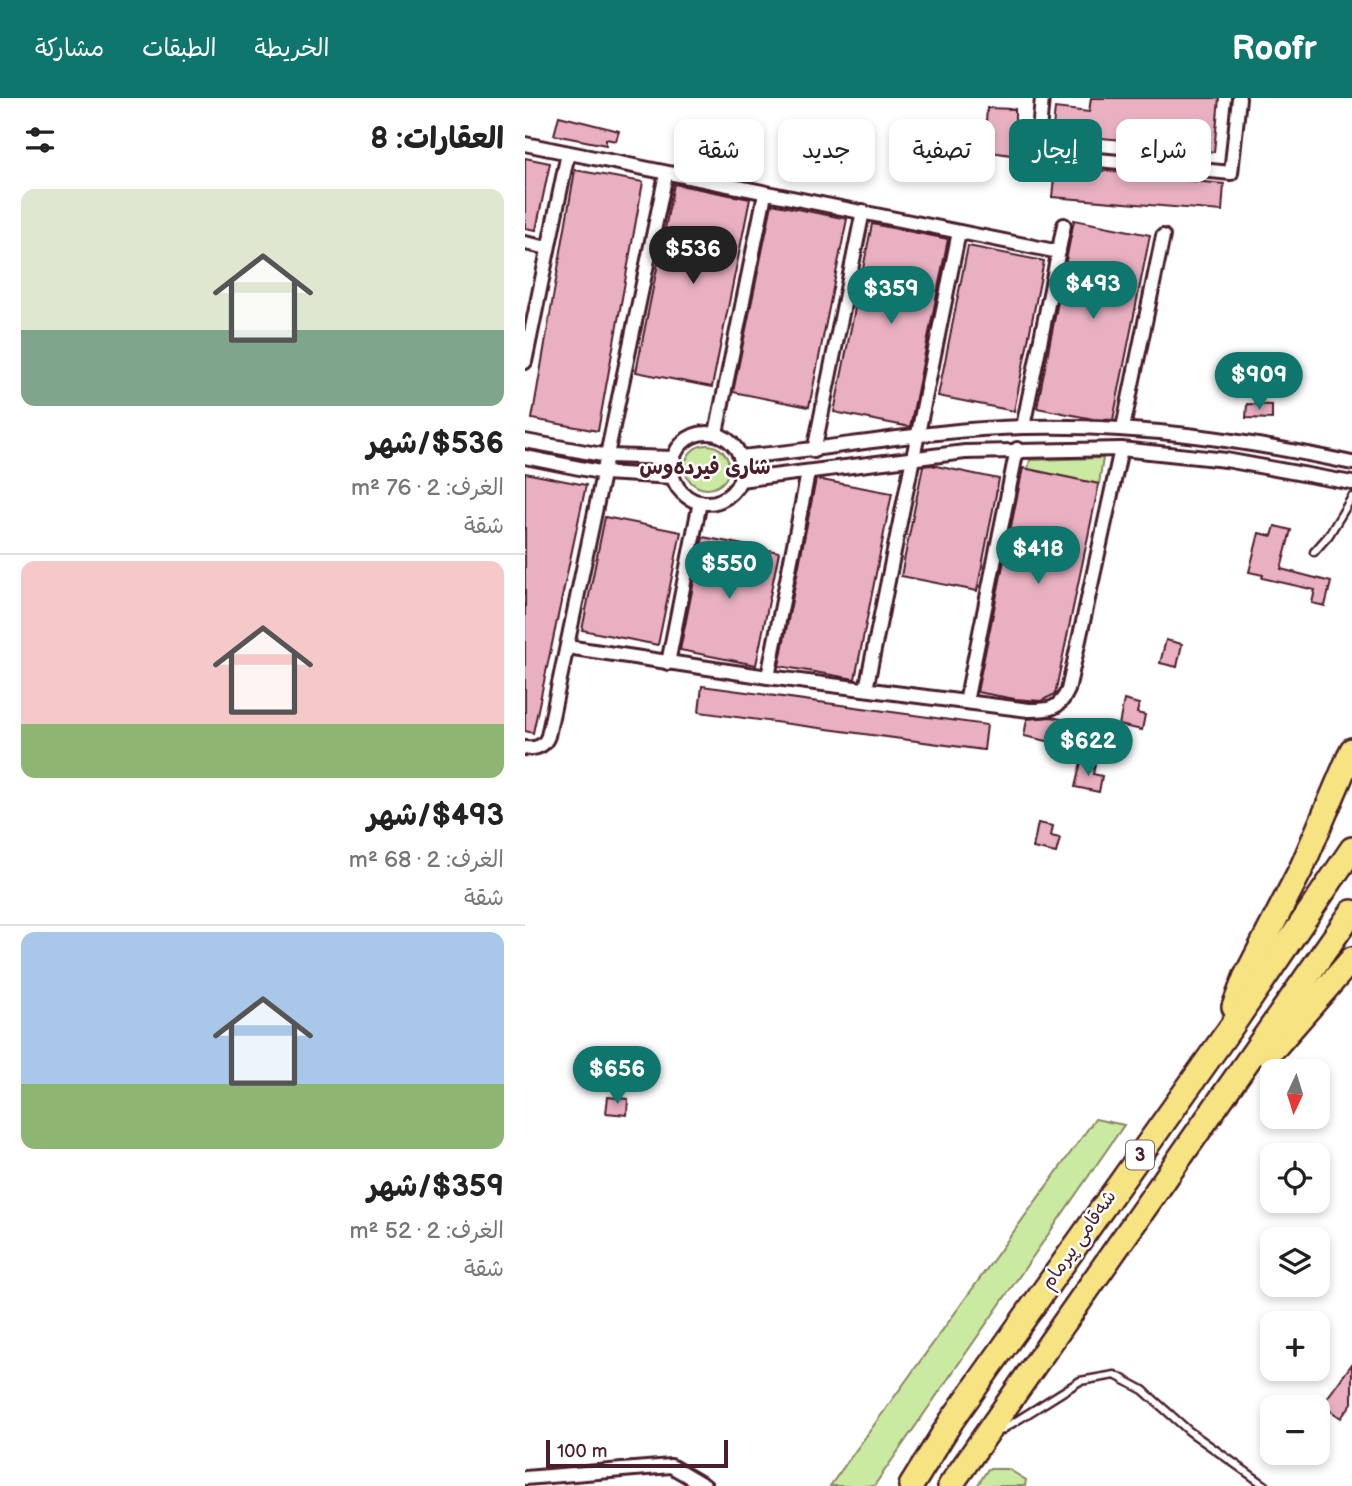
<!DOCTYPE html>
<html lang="ar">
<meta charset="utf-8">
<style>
:root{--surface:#fff;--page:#f6f6f6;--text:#222;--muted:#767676;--line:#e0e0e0;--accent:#0f766e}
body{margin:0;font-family:"Balsamiq Sans","Playpen Sans Arabic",sans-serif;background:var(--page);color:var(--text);direction:rtl;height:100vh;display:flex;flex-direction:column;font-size:26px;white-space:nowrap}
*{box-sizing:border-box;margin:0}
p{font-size:23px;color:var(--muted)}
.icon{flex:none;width:38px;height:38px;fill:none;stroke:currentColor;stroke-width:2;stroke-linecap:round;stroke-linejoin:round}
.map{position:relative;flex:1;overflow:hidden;direction:ltr}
.side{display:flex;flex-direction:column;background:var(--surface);width:525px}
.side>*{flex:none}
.guide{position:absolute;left:21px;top:21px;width:665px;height:63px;direction:rtl;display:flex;gap:14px}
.needle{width:46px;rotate:184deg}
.buttons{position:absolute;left:735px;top:961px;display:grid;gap:14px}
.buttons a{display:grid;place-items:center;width:70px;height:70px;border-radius:14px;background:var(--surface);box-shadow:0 4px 10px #0003;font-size:35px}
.scale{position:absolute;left:21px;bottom:18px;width:182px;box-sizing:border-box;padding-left:7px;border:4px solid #4a1f2b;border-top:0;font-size:19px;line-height:24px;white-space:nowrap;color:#4a1f2b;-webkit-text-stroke:5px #fff;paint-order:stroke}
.price{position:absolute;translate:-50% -60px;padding:0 16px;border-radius:24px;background:var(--accent);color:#fff;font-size:23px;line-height:46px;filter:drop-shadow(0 2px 4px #0008)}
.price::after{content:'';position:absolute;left:50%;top:42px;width:21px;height:16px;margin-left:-10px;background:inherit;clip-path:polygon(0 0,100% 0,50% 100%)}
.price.selected{background:#222;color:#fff}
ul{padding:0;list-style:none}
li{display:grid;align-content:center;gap:14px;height:371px;padding:0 21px}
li+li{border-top:2px solid var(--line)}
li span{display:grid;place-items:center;height:217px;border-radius:14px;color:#555}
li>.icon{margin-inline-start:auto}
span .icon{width:126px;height:126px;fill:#fffc;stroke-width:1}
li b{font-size:30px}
h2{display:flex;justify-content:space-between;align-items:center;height:84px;padding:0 21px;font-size:30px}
.chip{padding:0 24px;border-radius:14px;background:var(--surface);box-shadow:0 4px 10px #0003;font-size:24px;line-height:63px}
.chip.selected{background:var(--accent);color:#fff}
header{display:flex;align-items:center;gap:42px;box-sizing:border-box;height:98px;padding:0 35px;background:var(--accent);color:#fff}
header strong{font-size:33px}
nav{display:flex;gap:38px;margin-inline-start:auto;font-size:24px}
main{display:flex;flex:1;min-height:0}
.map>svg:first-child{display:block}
</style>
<header>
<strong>Roofr</strong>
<nav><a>الخريطة</a><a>الطبقات</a><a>مشاركة</a></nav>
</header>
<main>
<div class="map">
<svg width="827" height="1388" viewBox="0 0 827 1388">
<rect width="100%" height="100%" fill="#fff"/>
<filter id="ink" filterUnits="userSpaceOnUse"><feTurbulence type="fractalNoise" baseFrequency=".0143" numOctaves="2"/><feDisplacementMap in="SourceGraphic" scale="14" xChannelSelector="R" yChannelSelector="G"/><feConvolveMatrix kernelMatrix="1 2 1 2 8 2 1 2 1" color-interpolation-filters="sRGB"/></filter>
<g filter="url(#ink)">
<!-- green -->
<g fill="#cbeaa1" stroke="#8a8466" stroke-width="2">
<circle cx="182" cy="369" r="22"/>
<path d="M578 360 574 386 503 371 505 362Z"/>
<path d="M570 1021 599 1027 349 1388H305Z"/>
<path d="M463 1371H483L501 1382 500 1388H452Z"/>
</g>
<!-- building -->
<g fill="#e9b0c1" stroke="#4a1f2b" stroke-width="2">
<path d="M566 0H694L689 54 632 45 554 38V42L527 39 530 10 564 14Z"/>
<path d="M462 10 490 11V43H487L486 57 459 53Z"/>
<path d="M34 18 94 33 91 43 81 41V47L29 37Z"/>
<path d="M0 60 25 65 11 132 0 130Z"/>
<path d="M530 70 614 75 628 76V79L699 86 697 113 527 99Z"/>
<path d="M50 72 118 84 73 333 7 321Z"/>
<path d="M149 86 225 101 187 289 111 274Z"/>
<path d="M247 106 322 121 284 309 208 294Z"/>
<path d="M549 122 625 137 588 322 568 321 512 310Z"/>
<path d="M347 126 423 141 385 329 309 314Z"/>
<path d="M443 148 519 163 489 313 413 298Z"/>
<path d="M722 306 747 307V321L721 320Z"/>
<path d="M406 367 474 381 452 493 376 478 398 368Z"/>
<path d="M498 370 574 386 530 596 516 603 490 601 452 594Z"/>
<path d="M0 375 61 387 8 635 0 633Z"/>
<path d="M291 381 367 395 330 581 254 568Z"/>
<path d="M80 419 156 434 133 547 57 532Z"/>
<path d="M750 428 766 432 756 471 806 484 800 508 787 505 790 492 737 480 738 477 724 474 734 435 747 438Z"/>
<path d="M178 439 254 454 231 567 155 552Z"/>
<path d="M641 542 657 546 652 569 635 565Z"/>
<path d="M177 588 462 627 459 652 174 614Z"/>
<path d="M599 602 614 606 612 615 620 617 617 632 594 627Z"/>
<path d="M526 619 541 622 536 646 499 638 502 621Z"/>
<path d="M556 664 570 667 568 676 577 678 574 694 550 689Z"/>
<path d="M513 725 528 728 526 738 535 740 531 755 508 750Z"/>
<path d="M83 999 103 1001 102 1017 81 1015Z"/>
<path d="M827 1266V1305L816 1320 797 1307Z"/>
</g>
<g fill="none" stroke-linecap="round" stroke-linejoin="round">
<defs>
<g id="lane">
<path d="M789 454 804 437 827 399"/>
<path d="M472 1335 555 1283 590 1277 618 1292 664 1333 741 1388"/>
</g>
<g id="street">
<path d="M517 0 512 56 706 75 714 0"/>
<path d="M0 46 534 154"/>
<path d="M0 145 23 150"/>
<path d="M0 264 43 55"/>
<path d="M498 329 539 127"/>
<path d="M598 330 638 138"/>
<path d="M191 335 240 96"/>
<circle cx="182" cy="370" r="35"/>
<path d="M0 343 83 358 148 360"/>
<path d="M289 353 338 113"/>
<path d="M0 359 79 375 148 379"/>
<path d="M215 359C310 351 405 331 500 329 611 326 719 342 827 365"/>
<path d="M215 382 440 354 596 351 701 362 827 385"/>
<path d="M42 549 243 579 504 612C524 612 534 612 543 592L596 351"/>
<path d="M143 565 175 404"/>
<path d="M243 579 283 375"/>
<path d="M341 591 434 134"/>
<path d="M441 604 492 351"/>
<path d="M0 650C11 651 19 649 23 638L141 76"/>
<path d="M0 1380 146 1368 180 1388"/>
</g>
<g id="highway">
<path d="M709 909 720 880 777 769 827 652"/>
<path d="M738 954 751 948 827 861"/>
<path d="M386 1388 427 1322 709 925 827 751"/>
<path d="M425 1388 827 814"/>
</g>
</defs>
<!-- lane casing -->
<use href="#lane" stroke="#4a1f2b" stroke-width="11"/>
<!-- street casing -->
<use href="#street" stroke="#4a1f2b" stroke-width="18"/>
<!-- highway casing -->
<use href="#highway" stroke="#4a1f2b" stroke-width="28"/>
<!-- lane -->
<use href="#lane" stroke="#fff" stroke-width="6"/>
<!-- street -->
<use href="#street" stroke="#fff" stroke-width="12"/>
<!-- highway -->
<use href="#highway" stroke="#f6e381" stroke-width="23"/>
</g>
</g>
<g text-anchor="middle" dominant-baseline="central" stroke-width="5" stroke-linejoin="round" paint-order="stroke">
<!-- shield labels -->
<rect fill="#fff" stroke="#80626b" stroke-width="2" x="601" y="1042.5" width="28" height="29" rx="5"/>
<g font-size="18" font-weight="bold" fill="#4a1f2b">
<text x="615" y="1057">3</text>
</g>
<!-- street labels -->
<g font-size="19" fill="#4a1f2b" stroke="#fff">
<text transform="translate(554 1142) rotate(-55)">شەقامی پیرمام</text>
</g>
<!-- neighbourhood labels -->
<g font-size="21" font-weight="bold" fill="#4a1f2b" stroke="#fff">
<text x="180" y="369">شاری فیردەوس</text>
</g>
</g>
</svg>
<div class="buttons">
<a><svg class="needle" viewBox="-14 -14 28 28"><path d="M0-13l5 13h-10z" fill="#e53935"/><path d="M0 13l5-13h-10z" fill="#767676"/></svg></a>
<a><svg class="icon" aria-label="locate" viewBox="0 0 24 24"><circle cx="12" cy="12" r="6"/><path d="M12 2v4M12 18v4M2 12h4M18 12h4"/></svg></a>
<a><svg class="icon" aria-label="layers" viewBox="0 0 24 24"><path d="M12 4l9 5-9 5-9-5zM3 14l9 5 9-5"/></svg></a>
<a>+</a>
<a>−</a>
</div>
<div class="scale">100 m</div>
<b class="price selected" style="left:168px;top:188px">$536</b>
<b class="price" style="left:568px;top:223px">$493</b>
<b class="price" style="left:366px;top:228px">$359</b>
<b class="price" style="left:734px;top:314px">$909</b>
<b class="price" style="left:513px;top:488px">$418</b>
<b class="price" style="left:204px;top:503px">$550</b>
<b class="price" style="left:563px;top:680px">$622</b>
<b class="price" style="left:92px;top:1008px">$656</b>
<div class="guide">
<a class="chip">شراء</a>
<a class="chip selected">إيجار</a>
<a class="chip">تصفية</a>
<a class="chip">جديد</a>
<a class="chip">شقة</a>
</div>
</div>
<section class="side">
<h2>العقارات: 8<svg class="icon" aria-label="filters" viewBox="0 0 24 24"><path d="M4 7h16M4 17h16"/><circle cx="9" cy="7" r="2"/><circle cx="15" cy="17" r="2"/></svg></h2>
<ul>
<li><span style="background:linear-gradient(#dfe7d0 65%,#7fa58c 0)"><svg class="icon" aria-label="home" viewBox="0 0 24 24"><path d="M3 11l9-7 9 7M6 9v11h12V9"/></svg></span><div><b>$536/شهر</b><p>الغرف: 2 · 76 m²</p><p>شقة</p></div></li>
<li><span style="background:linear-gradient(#f6c9c9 75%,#8fb573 0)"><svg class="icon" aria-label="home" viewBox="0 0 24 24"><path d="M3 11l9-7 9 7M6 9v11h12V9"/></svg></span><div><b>$493/شهر</b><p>الغرف: 2 · 68 m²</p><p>شقة</p></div></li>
<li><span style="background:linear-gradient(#a9c7e8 70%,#8fb573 0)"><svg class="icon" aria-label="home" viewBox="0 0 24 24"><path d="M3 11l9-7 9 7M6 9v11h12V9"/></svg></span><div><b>$359/شهر</b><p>الغرف: 2 · 52 m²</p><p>شقة</p></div></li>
</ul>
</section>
</main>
